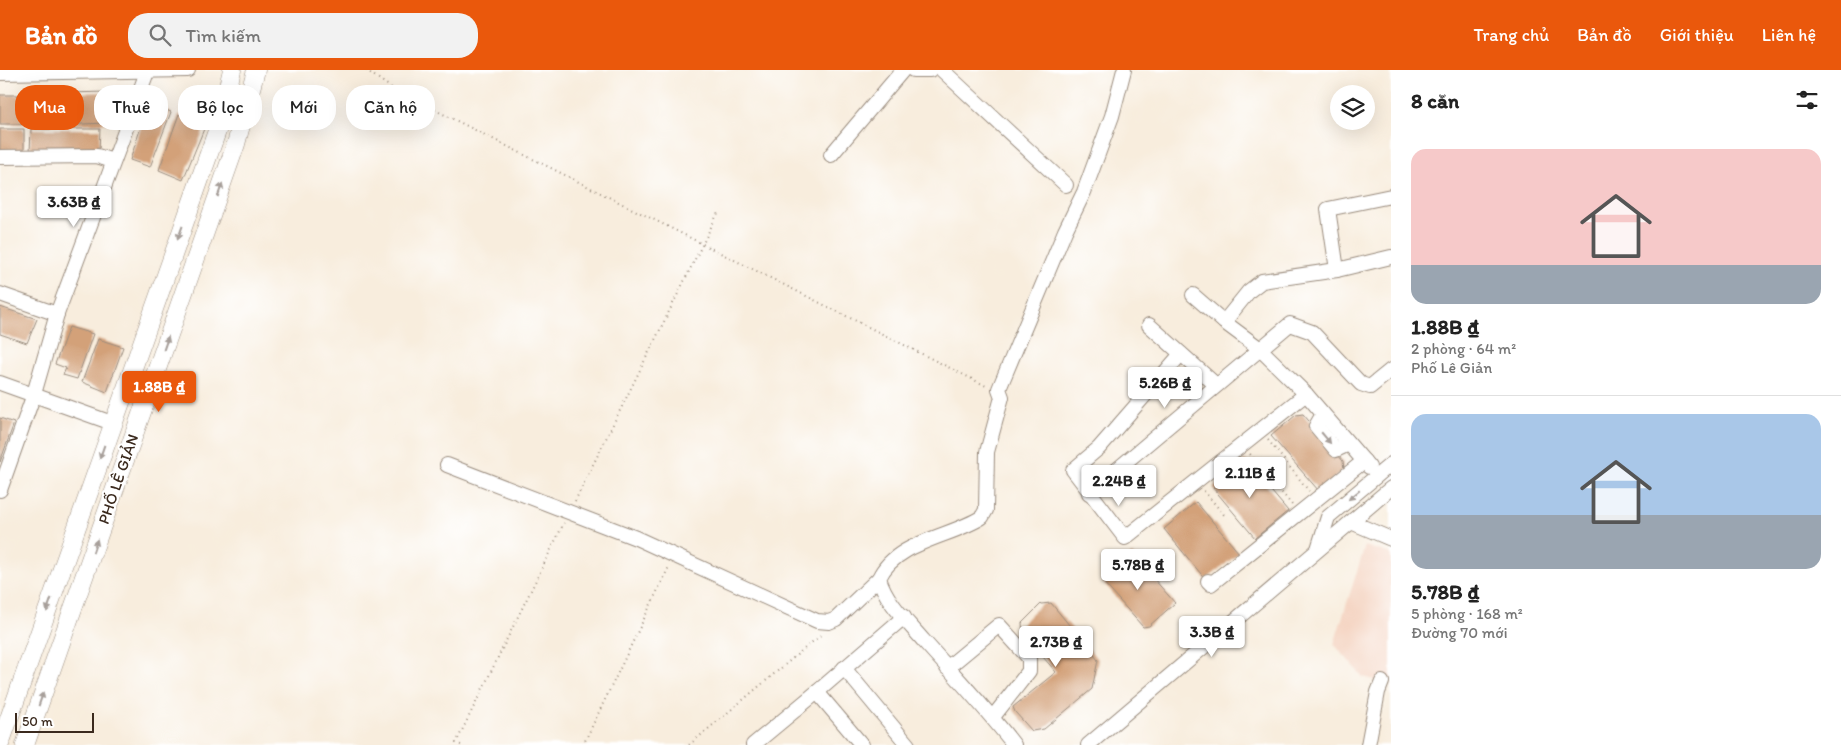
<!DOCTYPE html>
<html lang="vi">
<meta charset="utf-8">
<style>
:root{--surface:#fff;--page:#f2f2f2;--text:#222;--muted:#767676;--line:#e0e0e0;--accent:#ea580c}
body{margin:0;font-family:Itim,sans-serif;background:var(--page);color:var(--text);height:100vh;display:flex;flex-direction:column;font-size:19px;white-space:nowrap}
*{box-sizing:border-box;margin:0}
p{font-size:16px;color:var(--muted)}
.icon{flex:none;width:28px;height:28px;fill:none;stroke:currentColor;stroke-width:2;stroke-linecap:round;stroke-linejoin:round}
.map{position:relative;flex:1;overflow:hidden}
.side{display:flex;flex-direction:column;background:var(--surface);width:450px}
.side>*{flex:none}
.guide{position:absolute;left:15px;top:15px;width:475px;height:45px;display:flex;gap:10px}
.controls{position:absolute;left:1330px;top:15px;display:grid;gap:10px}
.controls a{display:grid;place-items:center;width:45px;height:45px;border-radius:50%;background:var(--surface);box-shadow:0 5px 20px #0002;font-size:25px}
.scale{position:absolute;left:15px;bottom:12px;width:79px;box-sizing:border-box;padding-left:5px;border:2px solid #3b2a1e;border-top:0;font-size:14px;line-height:18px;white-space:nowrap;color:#3b2a1e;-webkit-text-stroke:4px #fff;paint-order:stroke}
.price{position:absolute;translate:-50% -42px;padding:0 11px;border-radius:5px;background:#fff;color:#222;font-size:16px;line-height:32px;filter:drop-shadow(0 1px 2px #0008)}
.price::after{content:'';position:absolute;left:50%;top:30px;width:15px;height:11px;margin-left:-8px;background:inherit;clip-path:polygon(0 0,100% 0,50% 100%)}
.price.active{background:var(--accent);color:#fff}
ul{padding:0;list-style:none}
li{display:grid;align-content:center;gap:10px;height:265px;padding:0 20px}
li+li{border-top:1px solid var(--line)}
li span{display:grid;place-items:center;height:155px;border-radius:15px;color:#555}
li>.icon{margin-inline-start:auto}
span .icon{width:90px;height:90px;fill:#fffc;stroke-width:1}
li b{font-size:21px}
h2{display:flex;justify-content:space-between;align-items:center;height:60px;padding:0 20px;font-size:21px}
.pill{padding:0 18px;border-radius:20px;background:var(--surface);box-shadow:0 5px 20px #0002;font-size:18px;line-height:45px}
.pill.active{background:var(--accent);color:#fff}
header{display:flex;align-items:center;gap:30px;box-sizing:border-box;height:70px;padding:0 25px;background:var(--accent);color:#fff}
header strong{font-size:24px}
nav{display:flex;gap:28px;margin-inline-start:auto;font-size:18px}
.search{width:350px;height:45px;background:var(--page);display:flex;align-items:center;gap:12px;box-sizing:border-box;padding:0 18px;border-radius:20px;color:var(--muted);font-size:19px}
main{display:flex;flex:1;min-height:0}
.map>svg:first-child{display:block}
</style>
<header>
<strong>Bản đồ</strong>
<div class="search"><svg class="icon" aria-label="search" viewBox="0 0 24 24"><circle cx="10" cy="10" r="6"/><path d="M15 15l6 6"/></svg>Tìm kiếm</div>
<nav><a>Trang chủ</a><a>Bản đồ</a><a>Giới thiệu</a><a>Liên hệ</a></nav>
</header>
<main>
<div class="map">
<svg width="1391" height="675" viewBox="0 0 1391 675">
<rect width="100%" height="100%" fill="#fff"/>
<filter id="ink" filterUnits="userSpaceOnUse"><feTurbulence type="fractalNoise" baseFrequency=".02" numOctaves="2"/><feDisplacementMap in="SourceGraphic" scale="10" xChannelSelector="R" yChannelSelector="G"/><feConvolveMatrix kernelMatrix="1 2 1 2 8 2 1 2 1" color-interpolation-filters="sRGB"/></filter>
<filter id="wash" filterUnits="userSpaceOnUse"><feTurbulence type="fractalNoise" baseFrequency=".0096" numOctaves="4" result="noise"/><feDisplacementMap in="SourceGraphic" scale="20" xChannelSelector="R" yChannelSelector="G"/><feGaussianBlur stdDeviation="1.12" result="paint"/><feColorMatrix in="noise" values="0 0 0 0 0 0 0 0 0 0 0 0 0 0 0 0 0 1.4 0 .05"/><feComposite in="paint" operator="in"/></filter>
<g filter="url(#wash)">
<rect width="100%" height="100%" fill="#f8eddd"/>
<!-- built -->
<path fill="#f4d3c0" d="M1365 476 1391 484V614L1363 607 1334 574Z"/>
<g id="blocks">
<!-- building -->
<g fill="#d3a179">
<path d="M106 22 108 53 32 56 31 24Z"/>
<rect x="0" y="25" width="25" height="29"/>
<path d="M149 33 171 42 150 97 130 90Z"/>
<path d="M179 44 206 54 183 110 159 100Z"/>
<path d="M0 59H24V81L0 82Z"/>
<path d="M31 59H100L99 81 30 82Z"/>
<path d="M0 237 37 249 27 273 0 264Z"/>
<path d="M69 257 93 264 77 309 63 305 66 298 55 294Z"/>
<path d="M98 269 123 277 107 322 82 312Z"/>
<path d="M1303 344 1343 391 1344 400 1319 421 1271 366 1296 345Z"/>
<path d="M0 348 14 353 0 392Z"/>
<path d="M1245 390 1288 441 1255 468 1213 418Z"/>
<path d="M1196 432 1239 483 1206 510 1164 459Z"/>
<path d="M1132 484 1175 533 1149 556 1143 557 1103 512 1104 506Z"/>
<path d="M1051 533 1098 590 1092 619 1044 659 1032 661 1015 642 1013 637 1056 602 1023 564 1022 553 1041 534Z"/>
</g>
</g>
</g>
<g filter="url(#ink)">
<use href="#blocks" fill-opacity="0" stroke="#9a8c7e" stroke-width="1"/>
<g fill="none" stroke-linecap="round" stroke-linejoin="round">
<defs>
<g id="minor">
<path d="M913 0H930"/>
<path d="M942 0 1066 115"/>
<path d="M0 3 188 0"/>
<path d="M831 85 903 0"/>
<path d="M0 87 97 86 113 91"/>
<path d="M1337 200 1328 139 1391 126"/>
<path d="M0 224 57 244"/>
<path d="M1193 225 1224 252"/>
<path d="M1149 255 1216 315"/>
<path d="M1181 284 1099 378 1073 400 1125 468 1306 324 1259 278 1224 252 1249 221 1262 211 1337 200 1391 187"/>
<path d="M0 313 112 353"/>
<path d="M1306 324 1369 397"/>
<path d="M1323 344 1316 356 1336 380 1349 374"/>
<path d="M447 395 636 468 817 551 829 552 836 549 879 508"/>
<path d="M0 420 34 324 57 244 147 2"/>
<path d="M1089 423 1290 254 1312 262 1361 314 1370 317 1391 300"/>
<path d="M1351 452 1391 469"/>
<path d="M1318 479 1328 447 1391 394"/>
<path d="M1208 511 1211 514 1364 391"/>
<path d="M844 598 908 675"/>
<path d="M947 598 999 555 1029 588V601L993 647"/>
<path d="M753 675 817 622"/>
<path d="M862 675 817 622 904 547"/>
<path d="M1014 675C986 638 954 605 923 570 907 551 886 532 879 508 896 471 952 467 982 447L986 440 987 382 1002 327 999 319 1065 161 1084 122 1112 46 1124 0"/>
<path d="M1088 675 1391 418"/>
<path d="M1368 675 1378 622 1382 612"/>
</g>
<g id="major">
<path d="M0 674 217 61 232 0"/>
<path d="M25 675 236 74 256 0"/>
</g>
</defs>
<!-- minor casing -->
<use href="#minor" stroke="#9a8c7e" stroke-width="16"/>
<!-- major casing -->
<use href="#major" stroke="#9a8c7e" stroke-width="19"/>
<!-- path -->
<g stroke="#9a8c7e" stroke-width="2" stroke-dasharray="1 4" stroke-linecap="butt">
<path d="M366 0 410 31 427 36 988 317"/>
<path d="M1268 370 1309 421"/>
<path d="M1250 384 1292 435"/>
<path d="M1204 421 1225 446"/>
<path d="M575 431 718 143"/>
<path d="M461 675 456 673 564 453"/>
<path d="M583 675 669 497"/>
<path d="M689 675 823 563"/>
</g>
<!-- minor -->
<use href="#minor" stroke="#fff" stroke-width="14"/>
<!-- major -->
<use href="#major" stroke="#fff" stroke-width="18"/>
</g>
<!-- one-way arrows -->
<defs><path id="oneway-solid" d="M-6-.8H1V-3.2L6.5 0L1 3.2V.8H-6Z" transform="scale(1.25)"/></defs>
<g fill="#a79f9a">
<use href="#oneway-solid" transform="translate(220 120) rotate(-71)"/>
<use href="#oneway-solid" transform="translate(180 163) rotate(110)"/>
<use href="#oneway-solid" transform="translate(166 273) rotate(-71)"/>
<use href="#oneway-solid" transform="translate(1326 368) rotate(50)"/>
<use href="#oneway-solid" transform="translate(102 382) rotate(109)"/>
<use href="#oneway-solid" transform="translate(1354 425) rotate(140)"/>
<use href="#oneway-solid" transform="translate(95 476) rotate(-71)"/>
<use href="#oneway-solid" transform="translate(49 535) rotate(109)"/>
<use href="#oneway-solid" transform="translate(41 629) rotate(-71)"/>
</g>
</g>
<g text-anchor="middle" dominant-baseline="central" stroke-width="4" stroke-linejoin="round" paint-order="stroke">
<!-- street labels -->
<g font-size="16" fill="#3b2a1e" stroke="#fff">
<text transform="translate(118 409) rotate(-71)">PHỐ LÊ GIẢN</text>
</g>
</g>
</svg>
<div class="controls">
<a><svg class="icon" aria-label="layers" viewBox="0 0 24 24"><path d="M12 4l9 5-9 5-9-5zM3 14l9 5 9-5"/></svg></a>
</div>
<div class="scale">50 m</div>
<b class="price" style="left:74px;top:158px">3.63B ₫</b>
<b class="price" style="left:1165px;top:339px">5.26B ₫</b>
<b class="price active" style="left:159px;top:343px">1.88B ₫</b>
<b class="price" style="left:1250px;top:429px">2.11B ₫</b>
<b class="price" style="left:1119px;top:437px">2.24B ₫</b>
<b class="price" style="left:1138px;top:521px">5.78B ₫</b>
<b class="price" style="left:1212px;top:588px">3.3B ₫</b>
<b class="price" style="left:1056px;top:598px">2.73B ₫</b>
<div class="guide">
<a class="pill active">Mua</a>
<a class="pill">Thuê</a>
<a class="pill">Bộ lọc</a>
<a class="pill">Mới</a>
<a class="pill">Căn hộ</a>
</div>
</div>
<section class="side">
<h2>8 căn<svg class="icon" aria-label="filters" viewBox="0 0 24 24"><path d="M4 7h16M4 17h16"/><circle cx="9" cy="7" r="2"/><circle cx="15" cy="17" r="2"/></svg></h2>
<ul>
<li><span style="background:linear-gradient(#f6c9c9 75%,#9aa5b1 0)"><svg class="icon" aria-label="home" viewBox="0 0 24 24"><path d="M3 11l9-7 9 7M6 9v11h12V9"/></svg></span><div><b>1.88B ₫</b><p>2 phòng · 64 m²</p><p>Phố Lê Giản</p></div></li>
<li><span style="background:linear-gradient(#a9c7e8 65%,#9aa5b1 0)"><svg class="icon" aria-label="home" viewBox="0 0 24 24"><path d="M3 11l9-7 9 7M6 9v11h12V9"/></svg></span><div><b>5.78B ₫</b><p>5 phòng · 168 m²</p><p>Đường 70 mới</p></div></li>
</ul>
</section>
</main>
